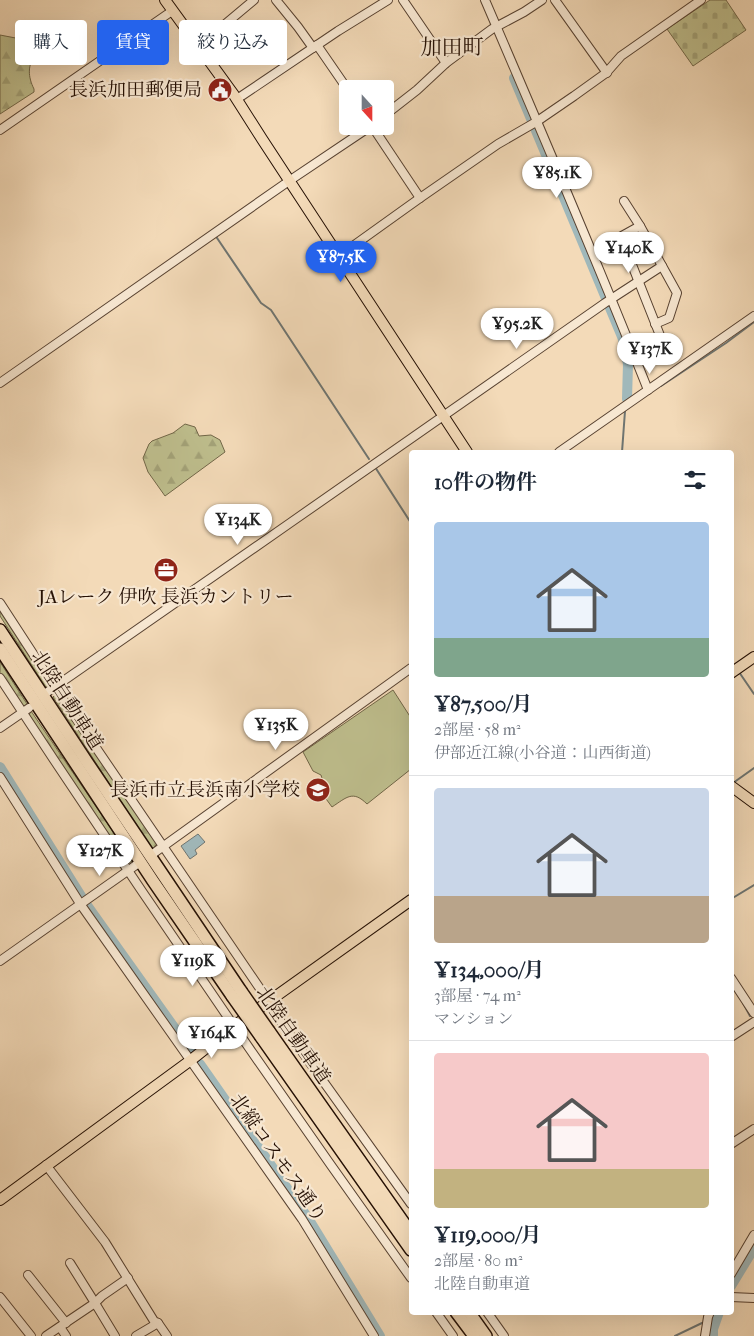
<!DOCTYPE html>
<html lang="ja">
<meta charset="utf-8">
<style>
:root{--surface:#fff;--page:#f2f2f3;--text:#1f2937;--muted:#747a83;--line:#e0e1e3;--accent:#2563eb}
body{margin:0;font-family:"IM FELL French Canon","Noto Serif JP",serif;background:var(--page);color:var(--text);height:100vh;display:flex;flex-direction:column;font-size:19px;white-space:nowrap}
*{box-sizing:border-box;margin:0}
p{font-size:16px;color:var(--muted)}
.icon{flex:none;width:28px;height:28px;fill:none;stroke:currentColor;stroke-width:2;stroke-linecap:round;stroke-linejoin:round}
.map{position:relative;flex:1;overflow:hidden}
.side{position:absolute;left:409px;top:450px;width:325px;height:865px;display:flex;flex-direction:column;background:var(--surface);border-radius:5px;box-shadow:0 5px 20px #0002}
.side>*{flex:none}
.banner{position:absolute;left:15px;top:20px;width:319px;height:45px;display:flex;gap:10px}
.needle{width:32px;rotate:159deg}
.controls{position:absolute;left:339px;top:80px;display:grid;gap:10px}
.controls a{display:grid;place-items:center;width:55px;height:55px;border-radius:5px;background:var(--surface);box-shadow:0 5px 20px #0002;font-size:25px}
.price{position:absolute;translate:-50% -42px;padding:0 11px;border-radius:18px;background:#fff;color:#222;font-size:16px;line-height:32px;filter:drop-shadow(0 1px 2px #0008)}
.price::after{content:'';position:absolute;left:50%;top:30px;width:15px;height:11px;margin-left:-8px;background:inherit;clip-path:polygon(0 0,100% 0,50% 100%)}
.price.on{background:var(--accent);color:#fff}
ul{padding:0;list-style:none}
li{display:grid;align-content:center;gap:10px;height:265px;padding:0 25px}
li+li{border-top:1px solid var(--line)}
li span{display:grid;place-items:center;height:155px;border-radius:5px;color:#555}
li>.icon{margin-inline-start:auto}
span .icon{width:90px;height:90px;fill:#fffc;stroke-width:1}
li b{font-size:21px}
h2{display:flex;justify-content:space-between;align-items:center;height:60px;padding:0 25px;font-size:21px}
.tag{padding:0 18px;border-radius:5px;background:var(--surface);box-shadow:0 5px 20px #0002;font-size:18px;line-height:45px}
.tag.on{background:var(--accent);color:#fff}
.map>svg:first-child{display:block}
</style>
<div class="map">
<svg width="754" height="1336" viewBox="0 0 754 1336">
<defs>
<pattern id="forest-firs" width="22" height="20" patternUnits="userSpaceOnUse" patternTransform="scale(1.25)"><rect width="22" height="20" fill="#bebe8d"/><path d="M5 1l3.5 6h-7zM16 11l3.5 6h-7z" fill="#a3a278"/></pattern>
<pattern id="cemetery-stones" width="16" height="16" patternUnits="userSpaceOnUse" patternTransform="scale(1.25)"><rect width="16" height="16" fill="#bebe8d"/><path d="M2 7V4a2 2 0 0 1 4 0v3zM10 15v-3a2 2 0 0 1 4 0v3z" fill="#a3a278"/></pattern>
</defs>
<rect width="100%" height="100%" fill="#f3dab8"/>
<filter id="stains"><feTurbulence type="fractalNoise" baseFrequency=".004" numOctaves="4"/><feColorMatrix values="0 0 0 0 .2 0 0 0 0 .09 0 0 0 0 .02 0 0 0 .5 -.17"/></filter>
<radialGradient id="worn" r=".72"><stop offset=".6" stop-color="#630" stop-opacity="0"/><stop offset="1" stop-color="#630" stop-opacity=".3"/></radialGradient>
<!-- forest -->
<g fill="url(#forest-firs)" stroke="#726748">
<path d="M0 35 26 40 30 42 36 54C27 65 28 77 34 89V92L0 114Z"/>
<path d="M185 424 195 427 199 436 211 435 220 440 225 452 165 496 148 472 143 458 149 444 152 441 173 433Z"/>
<path d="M0 601 51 685 47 689 0 616Z"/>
<path d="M0 662 27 704 24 706 20 704 0 673Z"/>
<path d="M57 693 158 843 152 849 53 697Z"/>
<path d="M31 711 133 861 126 864 28 717Z"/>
</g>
<!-- cemetery -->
<path fill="url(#cemetery-stones)" stroke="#726748" d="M710 0H726L746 30 693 66 667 29Z"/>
<!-- pitch -->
<path fill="#bebe8d" stroke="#726748" d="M393 690 411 718V769L367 804C353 790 347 797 332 807L321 792 323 782 321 775 313 771 303 752Z"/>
<!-- water -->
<path fill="#a0b8ba" stroke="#6f7571" d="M198 834 205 842 195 850 197 854 190 859 181 846Z"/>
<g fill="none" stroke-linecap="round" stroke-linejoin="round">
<!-- stream -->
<g stroke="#6f7571" stroke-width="2">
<path d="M215 235 261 303 271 310 369 459"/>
<path d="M661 386 726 343 754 322"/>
<path d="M622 452 625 411"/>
<path d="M375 467 411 523"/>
<path d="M731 661 735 667"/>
<path d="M739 672 754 694"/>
<path d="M733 783 754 768"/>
<path d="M731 899 754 885"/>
<path d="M743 1003 750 1016"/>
<path d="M675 1336 702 1323"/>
</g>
<!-- river -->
<g stroke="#a0b8ba" stroke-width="10">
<path d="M514 78 623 339 628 364 627 399"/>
<path d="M0 767 86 904 191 1051"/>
<path d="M200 1064 308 1218 380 1336"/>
<path d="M731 1286 754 1248"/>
<path d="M713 1336V1329L719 1312"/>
</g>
<defs>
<g id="minor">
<path d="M276 0 298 27 313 48"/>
<path d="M403 0 446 63"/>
<path d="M485 0C541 130 596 259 648 390"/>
<path d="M555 0 607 73"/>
<path d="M317 45 348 90"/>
<path d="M199 46 254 0"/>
<path d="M237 99 338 31 388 0"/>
<path d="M385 115 417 90 446 63 492 29 524 12 542 0"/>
<path d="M372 126 420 198"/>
<path d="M0 130 172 11"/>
<path d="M624 201 640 226 677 293 669 318 655 324"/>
<path d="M621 237 665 348 664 351 637 362"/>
<path d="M593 252 640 226"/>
<path d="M339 256 420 198 498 144 536 122 574 96 606 73 621 56 701 0"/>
<path d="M0 383 289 181 371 126"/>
<path d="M559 452 754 316"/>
<path d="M0 603 54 686 265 996 268 1004 411 1204"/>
<path d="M0 678C133 881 270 1081 411 1278"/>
<path d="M46 693 290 523 605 303 662 266"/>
<path d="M0 728 29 708"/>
<path d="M0 777 81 905 302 1219 374 1336"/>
<path d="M154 853 411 668"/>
<path d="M0 961 136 865"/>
<path d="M731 978 754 1013"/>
<path d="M731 1037 754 1022"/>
<path d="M731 1144 754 1129"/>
<path d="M46 1165 105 1242 154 1321 158 1323 167 1336"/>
<path d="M70 1263 95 1303 102 1296 128 1278"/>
<path d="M731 1274 754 1235"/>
<path d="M28 1275 66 1323"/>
<path d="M0 1297 31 1336"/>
<path d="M731 1297 754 1298"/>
<path d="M436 1312 453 1336"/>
<path d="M487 1312 504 1336"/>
<path d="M60 1327 66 1336"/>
<path d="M46 1336 95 1303 115 1336"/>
<path d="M136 1336 158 1323"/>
<path d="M705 1336 708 1317 710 1312"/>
</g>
<g id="major">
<path d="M165 0 234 95 262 139 467 452"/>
<path d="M731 673 754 657"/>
<path d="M731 786 754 803"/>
<path d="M0 1200 191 1060 234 1026 411 900"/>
</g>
<g id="highway">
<path d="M0 630 87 762 241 991"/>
<path d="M0 649 153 881 232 996"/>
<path d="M269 1031 411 1233"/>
<path d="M261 1037 411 1250"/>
<path d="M456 1312 474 1336"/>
<path d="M469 1312 486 1336"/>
</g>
</defs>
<!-- minor casing -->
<use href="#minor" stroke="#584231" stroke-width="10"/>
<!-- major casing -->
<use href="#major" stroke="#251004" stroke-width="12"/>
<!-- highway casing -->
<use href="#highway" stroke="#251004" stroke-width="14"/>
<!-- minor -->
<use href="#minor" stroke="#f7e7d1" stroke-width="8"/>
<!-- major -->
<use href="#major" stroke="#f3dab8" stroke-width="10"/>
<!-- highway -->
<use href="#highway" stroke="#f3dab8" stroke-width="11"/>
<defs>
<g id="highway-bridge">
<path d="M241 991 269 1031"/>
<path d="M232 996 261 1037"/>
</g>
</defs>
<!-- highway-bridge casing -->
<use href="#highway-bridge" stroke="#251004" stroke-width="14" stroke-linecap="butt"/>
<!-- highway-bridge -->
<use href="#highway-bridge" stroke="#f3dab8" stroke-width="11"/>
</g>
<!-- icons -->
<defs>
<symbol id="civic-disc" viewBox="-11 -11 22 22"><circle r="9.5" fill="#8f2418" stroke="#f7e7d1"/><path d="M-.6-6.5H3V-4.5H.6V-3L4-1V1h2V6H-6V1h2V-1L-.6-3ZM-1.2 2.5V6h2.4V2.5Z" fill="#fff"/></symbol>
<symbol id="office-disc" viewBox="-11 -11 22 22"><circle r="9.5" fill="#8f2418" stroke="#f7e7d1"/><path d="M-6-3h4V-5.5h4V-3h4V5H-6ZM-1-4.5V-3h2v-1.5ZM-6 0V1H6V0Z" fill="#fff"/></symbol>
<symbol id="school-disc" viewBox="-11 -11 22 22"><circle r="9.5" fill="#8f2418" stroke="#f7e7d1"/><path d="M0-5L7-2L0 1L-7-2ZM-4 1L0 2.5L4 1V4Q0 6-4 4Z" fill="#fff"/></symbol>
</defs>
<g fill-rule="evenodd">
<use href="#civic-disc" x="206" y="76" width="28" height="28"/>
<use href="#office-disc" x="152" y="556" width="28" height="28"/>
<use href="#school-disc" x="304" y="776" width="28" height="28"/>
</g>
<g text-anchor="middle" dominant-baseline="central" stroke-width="4.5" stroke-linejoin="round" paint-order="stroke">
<!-- poi labels -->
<g font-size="19" fill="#251004" stroke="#f7e7d1" text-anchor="end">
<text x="202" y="90">長浜加田郵便局</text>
<text x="166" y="597" text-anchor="middle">JAレーク 伊吹 長浜カントリー</text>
<text x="300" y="790">長浜市立長浜南小学校</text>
</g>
<!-- street labels -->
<g font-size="19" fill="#251004" stroke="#f7e7d1">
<text transform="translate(67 700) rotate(57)">北陸自動車道</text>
<text transform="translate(293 1035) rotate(55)">北陸自動車道</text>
<text transform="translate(278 1158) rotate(55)">北縦コスモス通り</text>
</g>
<!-- quarter labels -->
<g font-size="21" fill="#251004" stroke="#f7e7d1">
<text x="452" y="47">加田町</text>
</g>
</g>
<rect width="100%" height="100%" filter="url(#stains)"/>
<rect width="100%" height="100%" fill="url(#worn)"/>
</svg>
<div class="controls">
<a><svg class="needle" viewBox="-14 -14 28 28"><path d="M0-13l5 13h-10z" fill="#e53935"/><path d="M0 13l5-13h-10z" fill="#747a83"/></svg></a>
</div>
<b class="price" style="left:557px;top:199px">¥85.1K</b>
<b class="price" style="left:629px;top:274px">¥140K</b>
<b class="price on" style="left:341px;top:283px">¥87.5K</b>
<b class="price" style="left:517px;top:350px">¥95.2K</b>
<b class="price" style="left:650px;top:375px">¥137K</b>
<b class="price" style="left:238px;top:546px">¥134K</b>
<b class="price" style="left:276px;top:751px">¥135K</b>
<b class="price" style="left:100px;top:877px">¥127K</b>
<b class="price" style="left:193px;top:987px">¥119K</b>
<b class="price" style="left:212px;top:1059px">¥164K</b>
<div class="banner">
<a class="tag">購入</a>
<a class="tag on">賃貸</a>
<a class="tag">絞り込み</a>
</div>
<section class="side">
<h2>10件の物件<svg class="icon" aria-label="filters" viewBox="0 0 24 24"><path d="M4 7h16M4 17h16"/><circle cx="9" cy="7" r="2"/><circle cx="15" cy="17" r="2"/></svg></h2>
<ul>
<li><span style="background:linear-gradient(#a9c7e8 75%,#7fa58c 0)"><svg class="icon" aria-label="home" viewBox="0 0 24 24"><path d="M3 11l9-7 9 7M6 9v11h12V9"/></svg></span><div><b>¥87,500/月</b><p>2部屋 · 58 m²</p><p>伊部近江線(小谷道：山西街道)</p></div></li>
<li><span style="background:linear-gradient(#c9d6e8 70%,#b9a48a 0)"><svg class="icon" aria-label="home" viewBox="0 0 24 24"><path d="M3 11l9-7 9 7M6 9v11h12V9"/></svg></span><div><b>¥134,000/月</b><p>3部屋 · 74 m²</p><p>マンション</p></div></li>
<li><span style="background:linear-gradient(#f6c9c9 75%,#c2b280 0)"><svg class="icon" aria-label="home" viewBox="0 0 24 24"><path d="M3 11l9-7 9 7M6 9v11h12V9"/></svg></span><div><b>¥119,000/月</b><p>2部屋 · 80 m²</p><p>北陸自動車道</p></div></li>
</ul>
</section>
</div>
